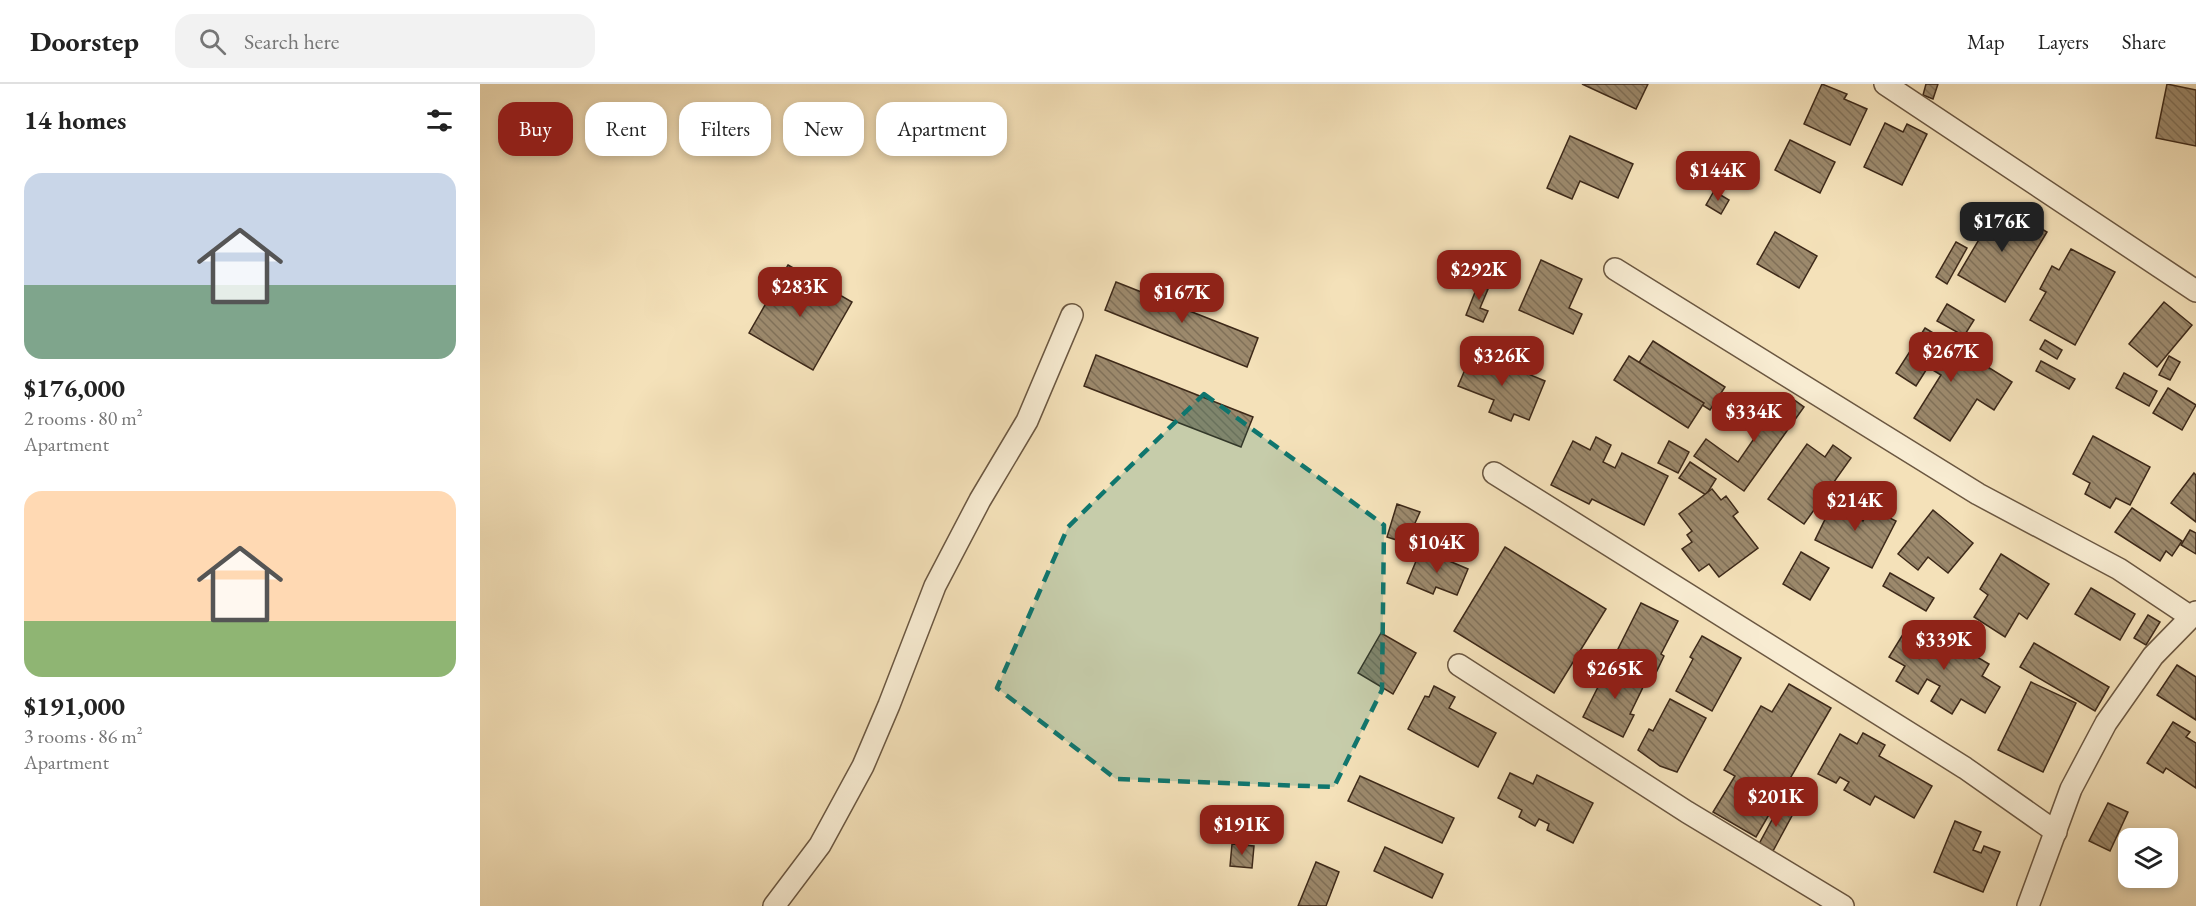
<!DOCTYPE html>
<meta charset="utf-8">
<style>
:root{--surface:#fff;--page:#f2f2f2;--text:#222;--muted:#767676;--line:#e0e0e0;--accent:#8f2418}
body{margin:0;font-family:"EB Garamond",serif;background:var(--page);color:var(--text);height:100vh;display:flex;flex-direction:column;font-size:22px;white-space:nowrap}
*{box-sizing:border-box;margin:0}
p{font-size:20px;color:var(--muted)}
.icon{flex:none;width:33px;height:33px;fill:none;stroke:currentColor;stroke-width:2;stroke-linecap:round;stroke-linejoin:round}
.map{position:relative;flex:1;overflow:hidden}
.drawer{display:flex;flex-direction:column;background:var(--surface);width:480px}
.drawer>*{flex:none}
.hud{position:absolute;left:18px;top:18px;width:570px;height:54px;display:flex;gap:12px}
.fabs{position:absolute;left:1638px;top:744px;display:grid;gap:12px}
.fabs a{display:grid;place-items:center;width:60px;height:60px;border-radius:12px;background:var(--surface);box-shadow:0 3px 9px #0003;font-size:30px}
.price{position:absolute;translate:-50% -51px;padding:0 14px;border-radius:12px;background:var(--accent);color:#fff;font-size:20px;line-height:39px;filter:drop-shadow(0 2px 3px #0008)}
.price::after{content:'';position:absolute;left:50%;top:36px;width:18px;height:14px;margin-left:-9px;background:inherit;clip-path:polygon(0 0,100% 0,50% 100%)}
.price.selected{background:#222;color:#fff}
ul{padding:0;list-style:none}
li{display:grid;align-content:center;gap:12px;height:318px;padding:0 24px}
li span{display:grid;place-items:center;height:186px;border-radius:18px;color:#555}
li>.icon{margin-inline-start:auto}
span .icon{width:108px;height:108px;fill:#fffc;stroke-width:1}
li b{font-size:26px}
h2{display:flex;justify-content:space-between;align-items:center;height:72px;padding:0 24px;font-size:26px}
.chip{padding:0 21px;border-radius:18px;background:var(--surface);box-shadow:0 3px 9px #0003;font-size:21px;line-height:54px}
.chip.selected{background:var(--accent);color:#fff}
header{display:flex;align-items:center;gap:36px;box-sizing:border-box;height:84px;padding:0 30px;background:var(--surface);border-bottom:2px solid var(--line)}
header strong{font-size:28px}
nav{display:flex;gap:33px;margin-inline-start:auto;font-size:21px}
.search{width:420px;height:54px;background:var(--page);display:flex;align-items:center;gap:15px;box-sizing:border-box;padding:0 21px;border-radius:18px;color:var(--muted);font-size:22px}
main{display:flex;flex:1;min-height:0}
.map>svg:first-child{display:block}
</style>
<header>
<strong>Doorstep</strong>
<div class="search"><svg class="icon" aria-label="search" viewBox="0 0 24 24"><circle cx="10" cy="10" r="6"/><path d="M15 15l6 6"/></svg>Search here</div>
<nav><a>Map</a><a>Layers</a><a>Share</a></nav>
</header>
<main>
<section class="drawer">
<h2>14 homes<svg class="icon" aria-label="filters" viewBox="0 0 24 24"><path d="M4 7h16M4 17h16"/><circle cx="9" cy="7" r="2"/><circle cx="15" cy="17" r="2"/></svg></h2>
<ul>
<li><span style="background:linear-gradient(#c9d6e8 60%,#7fa58c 0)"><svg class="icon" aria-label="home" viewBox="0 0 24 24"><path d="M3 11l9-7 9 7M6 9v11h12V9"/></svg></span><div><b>$176,000</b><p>2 rooms · 80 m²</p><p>Apartment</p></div></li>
<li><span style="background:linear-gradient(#ffd9b3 70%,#8fb573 0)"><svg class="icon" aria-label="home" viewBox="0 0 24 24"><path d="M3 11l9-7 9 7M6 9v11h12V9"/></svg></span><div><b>$191,000</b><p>3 rooms · 86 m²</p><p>Apartment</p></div></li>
</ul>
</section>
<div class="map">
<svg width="1716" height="822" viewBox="0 0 1716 822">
<defs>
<pattern id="building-back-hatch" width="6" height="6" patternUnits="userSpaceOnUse" patternTransform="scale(1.5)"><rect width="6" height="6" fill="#9c896c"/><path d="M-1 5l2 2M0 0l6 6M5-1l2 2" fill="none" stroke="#807058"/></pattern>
</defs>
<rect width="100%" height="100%" fill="#f4e1b9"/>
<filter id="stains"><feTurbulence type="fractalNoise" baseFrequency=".00333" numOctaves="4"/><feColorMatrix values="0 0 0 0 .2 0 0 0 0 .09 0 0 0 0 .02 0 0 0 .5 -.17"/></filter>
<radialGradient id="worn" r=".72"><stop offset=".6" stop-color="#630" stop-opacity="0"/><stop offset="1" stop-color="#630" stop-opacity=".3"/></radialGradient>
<!-- building -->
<g fill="url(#building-back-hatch)" stroke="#3d2919" stroke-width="1.5">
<path d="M1102 0H1168L1156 25Z"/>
<path d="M1342 0 1367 10 1364 15 1387 25 1370 61 1324 40Z"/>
<path d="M1446 0H1458L1453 15 1443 11Z"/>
<path d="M1687 0 1716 6V62L1676 54Z"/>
<path d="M1405 39 1423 48 1427 40 1447 50 1422 101 1384 83Z"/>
<path d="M1090 52 1153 80 1138 114 1100 97 1092 115 1067 104Z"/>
<path d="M1310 56 1355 78 1340 109 1295 86Z"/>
<path d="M1234 107 1249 116 1241 130 1226 121Z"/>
<path d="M1520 120 1567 148 1525 218 1478 191Z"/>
<path d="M1295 148 1337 172 1319 204 1277 180Z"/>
<path d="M1476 158 1487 164 1467 200 1456 193Z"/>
<path d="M1591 165 1635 188 1595 261 1550 236 1566 208 1560 205 1572 182 1579 186Z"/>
<path d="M1061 176 1102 195 1089 224 1102 230 1093 250 1039 226Z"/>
<path d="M308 181 372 218 333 286 269 249Z"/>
<path d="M1001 193 1011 198 1000 224 1008 227 1003 238 986 231Z"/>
<path d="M636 198 778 254 767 283 625 226Z"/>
<path d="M1684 218 1712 241 1677 283 1649 260Z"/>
<path d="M1467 220 1494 236 1484 252 1457 237Z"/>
<path d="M1445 244 1532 298 1514 326 1497 315 1470 357 1434 334 1461 291 1448 283 1436 302 1416 289Z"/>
<path d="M1565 256 1582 266 1577 275 1560 265Z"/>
<path d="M1173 257 1245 303 1230 326 1158 280Z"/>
<path d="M993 267 1065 297 1049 336 1034 330 1031 337 1009 328 1014 316 978 302Z"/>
<path d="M616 271 773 333 761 363 604 302Z"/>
<path d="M1149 272 1224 319 1208 344 1134 296Z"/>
<path d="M1689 272 1700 278 1690 296 1679 291Z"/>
<path d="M1561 277 1595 295 1589 305 1556 287Z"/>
<path d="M1644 289 1677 307 1669 322 1636 304Z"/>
<path d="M1688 304 1716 321 1702 346 1673 329Z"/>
<path d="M1291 309 1302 316 1306 310 1324 323 1264 407 1214 372 1226 355 1258 378 1289 333 1279 326Z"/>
<path d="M1613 352 1670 383 1650 421 1636 414 1630 424 1605 410 1610 399 1593 390Z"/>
<path d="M1116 353 1131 361 1123 378 1135 384 1142 369 1188 392 1164 441 1112 415 1109 420 1071 401 1093 357 1110 366Z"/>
<path d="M1189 357 1209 368 1198 389 1178 379Z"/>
<path d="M1327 360 1345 373 1353 361 1371 374 1324 440 1288 415Z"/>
<path d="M1210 378 1236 395 1226 411 1199 394Z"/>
<path d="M1714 389 1716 391V438L1691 419Z"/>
<path d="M1232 405 1241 416 1246 412 1258 428 1253 432 1278 464 1239 493 1229 480 1219 487 1202 465 1212 458 1207 451 1212 447 1199 430Z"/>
<path d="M1363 409 1377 417 1371 431 1383 437 1390 424 1416 437 1392 484 1335 456 1352 421 1356 423Z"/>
<path d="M917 420 940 428 926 459 907 453Z"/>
<path d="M1652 424 1702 457 1692 472 1686 467 1680 477 1635 448Z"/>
<path d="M1453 426 1493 459 1468 489 1448 473 1438 486 1418 470Z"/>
<path d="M1710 446 1716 449V470L1701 461Z"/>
<path d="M1025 463 1126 525 1074 609 974 547Z"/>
<path d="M941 465 988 485 977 511 956 503 953 510 927 499Z"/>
<path d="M1321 468 1349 484 1330 516 1303 500Z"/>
<path d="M1521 470 1569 500 1547 535 1539 529 1525 553 1494 533 1508 511 1500 505Z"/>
<path d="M1410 489 1454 514 1446 527 1403 502Z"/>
<path d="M1611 504 1655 530 1640 556 1595 530Z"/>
<path d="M1161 519 1198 537 1181 570 1184 572 1174 593 1134 573Z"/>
<path d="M1668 531 1680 538 1666 561 1654 554Z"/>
<path d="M1450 545 1509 580 1502 592 1520 603 1505 629 1481 615 1472 630 1451 617 1460 602 1447 595 1438 610 1416 597 1425 582 1409 573 1425 547 1443 558Z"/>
<path d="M901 549 936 569 913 610 878 589Z"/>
<path d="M1222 552 1261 574 1232 627 1196 607 1213 575 1210 573Z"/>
<path d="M1554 559 1629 603 1615 627 1540 583Z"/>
<path d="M1130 579 1166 597 1150 630 1154 631 1143 653 1103 633Z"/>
<path d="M1697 581 1716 593V636L1677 611Z"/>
<path d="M1551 598 1596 619 1563 688 1518 666Z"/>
<path d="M1309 600 1351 624 1276 753 1233 728 1255 692 1244 686 1281 622 1292 628Z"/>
<path d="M954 602 975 613 969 624 1016 649 998 683 928 645 945 612 949 613Z"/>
<path d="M1190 615 1226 634 1197 688 1180 682 1158 666 1169 645 1173 647Z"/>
<path d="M1693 638 1710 648 1706 653 1716 659V704L1686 684 1683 689 1667 679Z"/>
<path d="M1383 649 1405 661 1399 672 1452 702 1434 734 1395 712 1390 721 1364 706 1369 698 1360 693 1356 699 1338 690 1360 650 1377 660Z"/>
<path d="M1030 689 1053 700 1057 691 1113 719 1093 759 1067 746 1069 740 1059 735 1055 742 1039 733 1042 726 1018 714Z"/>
<path d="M880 692 974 734 962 759 868 717Z"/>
<path d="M1628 719 1648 728 1630 767 1609 757Z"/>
<path d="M1300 721 1314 728 1293 767 1279 760Z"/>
<path d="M1475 737 1501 748 1493 766 1501 769 1504 762 1520 768 1503 808 1454 788Z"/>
<path d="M752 760 774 762 772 784 750 782Z"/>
<path d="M905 763 963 790 952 814 894 787Z"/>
<path d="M836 778 859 788 846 822H818Z"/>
</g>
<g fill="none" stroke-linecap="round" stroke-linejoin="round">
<defs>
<g id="minor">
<path d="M1405 0 1716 207"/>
<path d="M1135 185 1498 410 1639 485 1711 533"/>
<path d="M1014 389 1485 684 1576 748"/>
<path d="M979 581 1207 728 1363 822"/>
<path d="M294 822 340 761 383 682 409 621 455 502 500 416 547 337 592 231"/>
<path d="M1548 822 1591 705 1626 639 1673 572 1716 528"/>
</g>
</defs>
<!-- minor casing -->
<use href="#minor" stroke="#6b5741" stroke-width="24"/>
<!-- minor -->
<use href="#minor" stroke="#f8ecd2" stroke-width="21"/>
</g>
<!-- marked area -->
<path fill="#0f766e" fill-opacity="0.2" stroke="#0f766e" stroke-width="4.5" stroke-dasharray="12 8" stroke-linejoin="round" d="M724 310 904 441 902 606 854 703 636 695 517 604 588 443Z"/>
<rect width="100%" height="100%" filter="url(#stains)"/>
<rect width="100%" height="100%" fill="url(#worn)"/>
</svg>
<div class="fabs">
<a><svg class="icon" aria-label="layers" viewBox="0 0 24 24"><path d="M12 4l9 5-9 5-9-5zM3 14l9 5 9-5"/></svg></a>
</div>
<b class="price" style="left:1238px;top:118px">$144K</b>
<b class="price selected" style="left:1522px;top:169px">$176K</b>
<b class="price" style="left:999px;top:217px">$292K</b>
<b class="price" style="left:320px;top:234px">$283K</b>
<b class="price" style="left:702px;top:240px">$167K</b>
<b class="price" style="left:1471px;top:299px">$267K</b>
<b class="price" style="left:1022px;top:303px">$326K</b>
<b class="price" style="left:1274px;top:359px">$334K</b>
<b class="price" style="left:1375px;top:448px">$214K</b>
<b class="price" style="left:957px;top:490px">$104K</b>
<b class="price" style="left:1464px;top:587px">$339K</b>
<b class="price" style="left:1135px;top:616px">$265K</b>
<b class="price" style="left:1296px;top:744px">$201K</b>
<b class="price" style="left:762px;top:772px">$191K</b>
<div class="hud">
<a class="chip selected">Buy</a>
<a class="chip">Rent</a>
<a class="chip">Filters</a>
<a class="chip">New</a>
<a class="chip">Apartment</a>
</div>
</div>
</main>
